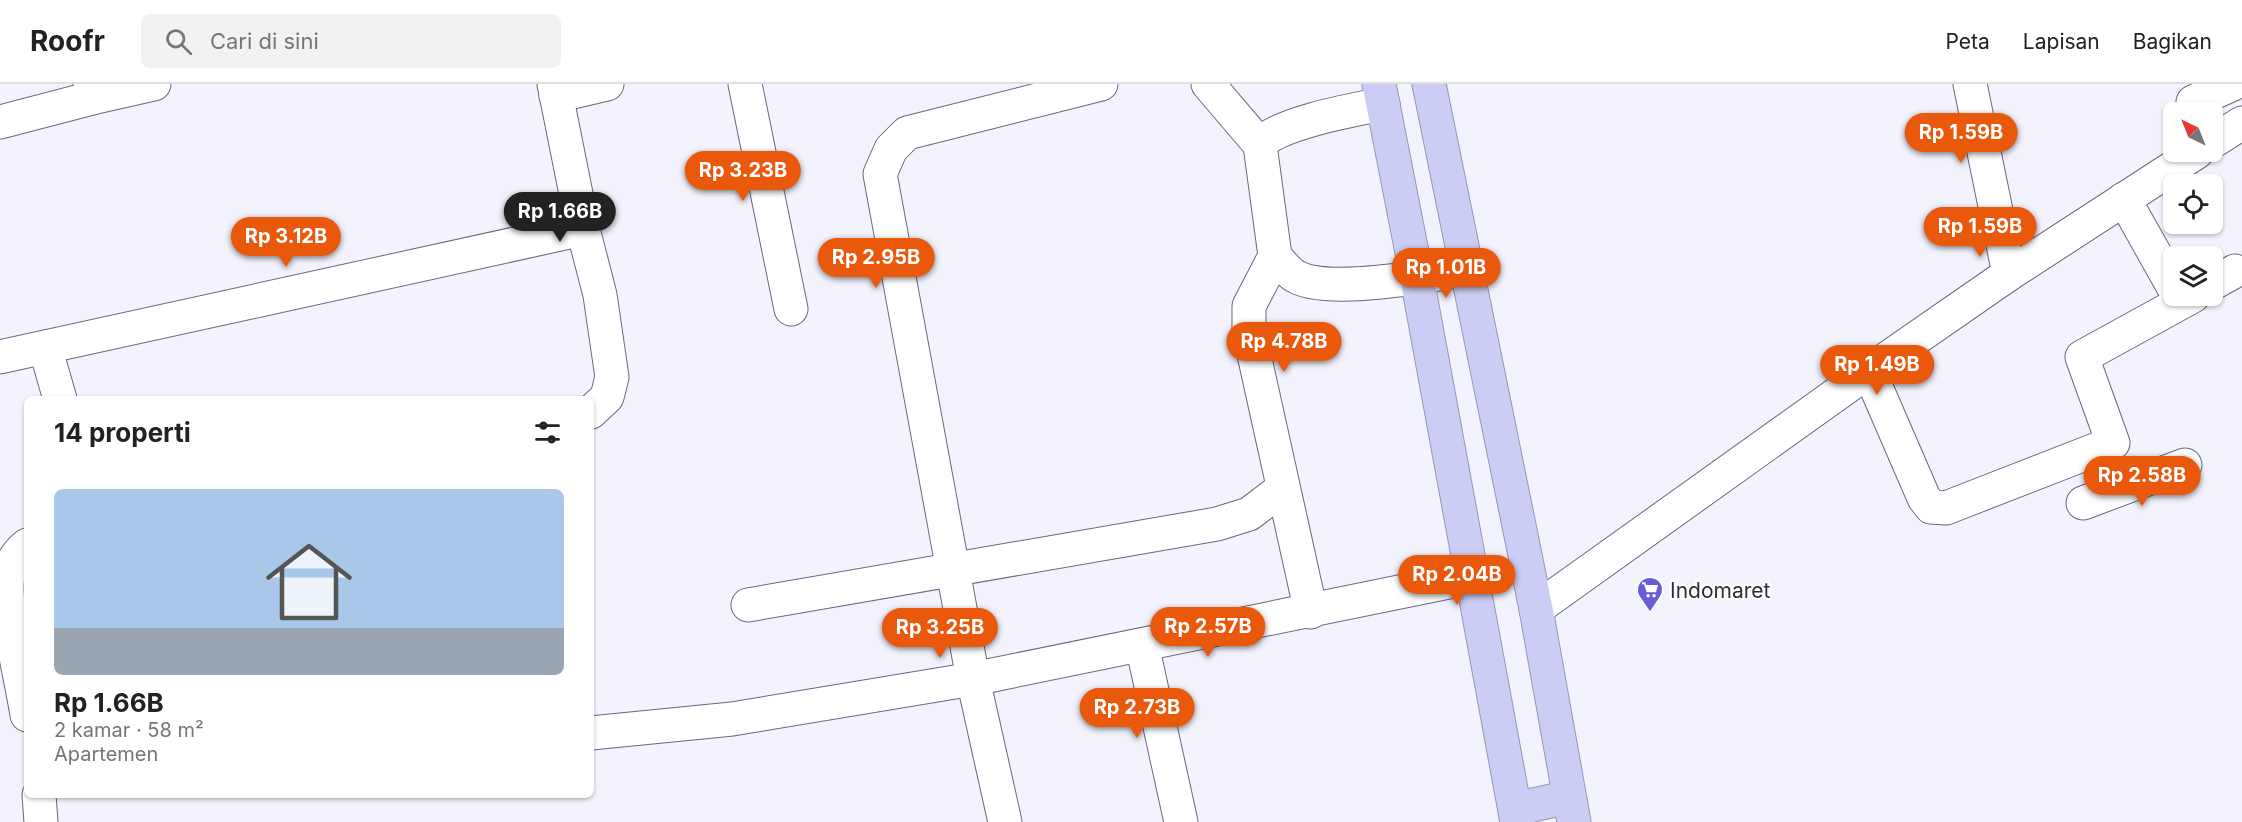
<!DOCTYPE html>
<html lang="id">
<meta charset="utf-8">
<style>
:root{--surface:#fff;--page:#f2f2f2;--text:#222;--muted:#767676;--line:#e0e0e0;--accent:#ea580c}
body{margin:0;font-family:Inter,sans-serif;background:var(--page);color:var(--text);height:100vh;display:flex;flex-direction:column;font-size:22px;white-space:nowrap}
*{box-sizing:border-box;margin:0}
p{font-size:20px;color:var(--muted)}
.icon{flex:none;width:33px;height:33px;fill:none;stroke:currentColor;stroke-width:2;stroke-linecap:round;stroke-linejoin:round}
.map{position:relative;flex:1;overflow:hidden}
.drawer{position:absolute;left:24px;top:312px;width:570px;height:402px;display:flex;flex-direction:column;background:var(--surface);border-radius:9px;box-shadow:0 2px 4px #0004}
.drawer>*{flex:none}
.needle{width:39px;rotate:317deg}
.fabs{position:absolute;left:2163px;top:18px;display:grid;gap:12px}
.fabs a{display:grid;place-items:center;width:60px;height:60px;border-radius:9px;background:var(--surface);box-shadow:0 2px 4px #0004;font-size:30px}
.price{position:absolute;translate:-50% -51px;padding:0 14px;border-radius:21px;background:var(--accent);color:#fff;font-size:20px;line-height:39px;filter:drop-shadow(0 2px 3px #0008)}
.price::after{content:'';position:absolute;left:50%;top:36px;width:18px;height:14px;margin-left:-9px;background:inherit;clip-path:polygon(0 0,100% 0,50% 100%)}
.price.on{background:#222;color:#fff}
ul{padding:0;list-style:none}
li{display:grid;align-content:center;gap:12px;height:318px;padding:0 30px}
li+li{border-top:2px solid var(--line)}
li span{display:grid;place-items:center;height:186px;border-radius:9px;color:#555}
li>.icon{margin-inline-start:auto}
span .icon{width:108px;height:108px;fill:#fffc;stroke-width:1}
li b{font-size:26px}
h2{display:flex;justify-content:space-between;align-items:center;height:72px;padding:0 30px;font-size:26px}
header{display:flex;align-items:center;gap:36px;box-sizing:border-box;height:84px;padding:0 30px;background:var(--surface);border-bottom:2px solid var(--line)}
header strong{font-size:28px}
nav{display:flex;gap:33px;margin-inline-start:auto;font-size:21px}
.search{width:420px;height:54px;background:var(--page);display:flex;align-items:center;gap:15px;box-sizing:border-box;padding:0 21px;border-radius:9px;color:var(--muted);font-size:22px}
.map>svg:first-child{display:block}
</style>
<header>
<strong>Roofr</strong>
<div class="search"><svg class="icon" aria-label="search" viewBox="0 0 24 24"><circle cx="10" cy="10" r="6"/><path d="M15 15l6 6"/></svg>Cari di sini</div>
<nav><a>Peta</a><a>Lapisan</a><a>Bagikan</a></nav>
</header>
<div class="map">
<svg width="2242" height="738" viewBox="0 0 2242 738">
<rect width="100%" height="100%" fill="#f2f3fd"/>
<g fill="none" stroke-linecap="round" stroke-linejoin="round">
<defs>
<g id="minor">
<path d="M554 0 583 145 600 211 612 293 607 313 591 328"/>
<path d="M745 0 791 225"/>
<path d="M1101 0 907 49 891 65 880 90 973 595 1473 493"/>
<path d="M1208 0 1260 61C1273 40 1357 25 1383 20"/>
<path d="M1970 0 2009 190"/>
<path d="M556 12 607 0"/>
<path d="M92 14 154 0"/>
<path d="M2193 18 2233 0"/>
<path d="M0 38 92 14 90 0"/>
<path d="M2212 58 2242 39"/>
<path d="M1260 61 1275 172 1249 222V248L1311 528"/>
<path d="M2124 115 2174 204"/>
<path d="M1275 172C1281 179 1288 188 1295 192 1325 211 1430 192 1465 185"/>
<path d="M2212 200 2235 187"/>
<path d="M45 263 60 315"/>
<path d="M0 273 583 145"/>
<path d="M1869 287 1924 414 1931 423 1946 424 2113 359 2082 273 2193 212"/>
<path d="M2083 419 2185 381"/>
<path d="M27 461C18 468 10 480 8 492 3 522 22 598 27 631"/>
<path d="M748 521 1217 440 1249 430 1283 404"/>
<path d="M1536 525 1869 287 2009 190 2197 68"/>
<path d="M1142 561 1181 738"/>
<path d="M591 649 732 635 973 595 1005 738"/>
<path d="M39 711 41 738"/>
</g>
<g id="highway">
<path d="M1379 0 1417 194 1517 738"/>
<path d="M1429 0 1536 525 1574 738"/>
<path d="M1515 725 1569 713"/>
</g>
</defs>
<!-- minor casing -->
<use href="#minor" stroke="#68687f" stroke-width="35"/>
<!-- highway casing -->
<use href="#highway" stroke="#9496b3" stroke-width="35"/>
<!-- minor -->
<use href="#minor" stroke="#fff" stroke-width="33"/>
<!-- highway -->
<use href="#highway" stroke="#cbcdf4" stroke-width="33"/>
</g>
<!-- icons -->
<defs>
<symbol id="supermarket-pin" viewBox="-11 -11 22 30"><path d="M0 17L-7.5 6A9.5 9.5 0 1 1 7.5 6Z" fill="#695dd6" stroke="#fff"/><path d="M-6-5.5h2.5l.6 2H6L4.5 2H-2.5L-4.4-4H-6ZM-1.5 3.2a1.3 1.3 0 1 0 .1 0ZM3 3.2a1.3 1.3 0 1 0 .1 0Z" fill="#fff"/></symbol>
</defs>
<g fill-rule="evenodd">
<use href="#supermarket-pin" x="1635" y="491" width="30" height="40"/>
</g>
<g text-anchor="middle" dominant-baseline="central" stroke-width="4.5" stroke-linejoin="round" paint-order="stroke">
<!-- poi labels -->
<g font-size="21" fill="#2f2f39" stroke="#fff" text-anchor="start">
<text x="1670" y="506">Indomaret</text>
</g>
</g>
</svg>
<div class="fabs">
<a><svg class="needle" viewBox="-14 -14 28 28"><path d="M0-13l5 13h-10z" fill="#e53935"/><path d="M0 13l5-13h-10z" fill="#767676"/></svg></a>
<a><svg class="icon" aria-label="locate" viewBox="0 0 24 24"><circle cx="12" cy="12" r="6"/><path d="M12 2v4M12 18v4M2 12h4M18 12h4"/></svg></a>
<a><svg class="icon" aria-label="layers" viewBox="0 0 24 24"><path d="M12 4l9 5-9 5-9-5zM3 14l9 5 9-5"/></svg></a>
</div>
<b class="price" style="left:1961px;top:80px">Rp 1.59B</b>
<b class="price" style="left:743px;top:118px">Rp 3.23B</b>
<b class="price on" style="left:560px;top:159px">Rp 1.66B</b>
<b class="price" style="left:1980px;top:174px">Rp 1.59B</b>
<b class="price" style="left:286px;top:184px">Rp 3.12B</b>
<b class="price" style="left:876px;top:205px">Rp 2.95B</b>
<b class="price" style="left:1446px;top:215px">Rp 1.01B</b>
<b class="price" style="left:1284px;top:289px">Rp 4.78B</b>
<b class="price" style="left:1877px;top:312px">Rp 1.49B</b>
<b class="price" style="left:2142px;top:423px">Rp 2.58B</b>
<b class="price" style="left:1457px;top:522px">Rp 2.04B</b>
<b class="price" style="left:1208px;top:574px">Rp 2.57B</b>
<b class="price" style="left:940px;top:575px">Rp 3.25B</b>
<b class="price" style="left:1137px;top:655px">Rp 2.73B</b>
<section class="drawer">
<h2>14 properti<svg class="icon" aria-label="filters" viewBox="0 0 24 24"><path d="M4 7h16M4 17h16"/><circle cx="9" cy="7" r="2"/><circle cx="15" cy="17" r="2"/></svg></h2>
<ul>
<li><span style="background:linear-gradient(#a9c7e8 75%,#9aa5b1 0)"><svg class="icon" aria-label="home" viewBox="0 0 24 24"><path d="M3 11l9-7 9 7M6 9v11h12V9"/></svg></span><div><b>Rp 1.66B</b><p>2 kamar · 58 m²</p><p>Apartemen</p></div></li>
</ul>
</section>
</div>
